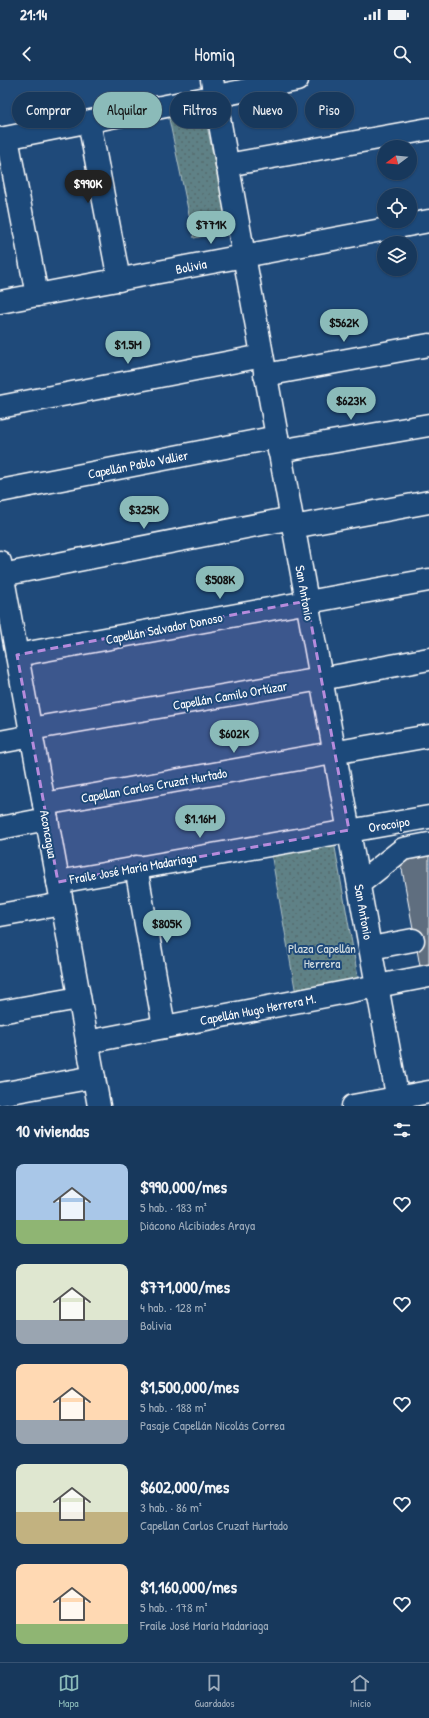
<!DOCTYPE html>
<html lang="es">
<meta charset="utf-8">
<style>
:root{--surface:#17385c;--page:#244365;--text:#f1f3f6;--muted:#9eacbb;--line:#365272;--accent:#8bbbb9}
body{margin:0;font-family:"Patrick Hand",sans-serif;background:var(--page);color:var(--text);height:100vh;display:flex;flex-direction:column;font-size:15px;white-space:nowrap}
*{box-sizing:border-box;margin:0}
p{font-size:13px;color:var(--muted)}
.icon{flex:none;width:22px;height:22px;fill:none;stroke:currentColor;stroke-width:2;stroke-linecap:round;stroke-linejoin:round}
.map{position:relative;height:1026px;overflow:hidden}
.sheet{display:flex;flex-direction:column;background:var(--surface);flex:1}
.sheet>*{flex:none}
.banner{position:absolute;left:12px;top:12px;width:405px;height:36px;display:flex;gap:8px}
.needle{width:26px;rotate:254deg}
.fabs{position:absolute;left:377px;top:60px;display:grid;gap:8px}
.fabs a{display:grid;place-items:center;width:40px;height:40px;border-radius:50%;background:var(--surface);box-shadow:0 1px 3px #0004,0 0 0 1px var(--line);font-size:20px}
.price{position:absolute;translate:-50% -34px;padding:0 9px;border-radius:14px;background:var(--accent);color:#111;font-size:13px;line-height:26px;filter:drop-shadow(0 1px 2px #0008)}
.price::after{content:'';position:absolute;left:50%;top:24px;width:12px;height:9px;margin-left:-6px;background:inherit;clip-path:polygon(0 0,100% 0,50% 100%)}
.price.selected{background:#222;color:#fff}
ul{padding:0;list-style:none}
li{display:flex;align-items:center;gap:12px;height:100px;padding:0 16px}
li span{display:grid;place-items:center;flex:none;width:112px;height:80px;border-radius:8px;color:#555}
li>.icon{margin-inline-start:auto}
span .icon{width:48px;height:48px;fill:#fffc;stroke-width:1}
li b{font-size:17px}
h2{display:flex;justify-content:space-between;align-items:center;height:48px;padding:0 16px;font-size:17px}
.chip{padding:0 14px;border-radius:18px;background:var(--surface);box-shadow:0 1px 3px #0004,0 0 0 1px var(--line);font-size:14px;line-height:36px}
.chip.selected{background:var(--accent);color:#111}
.status{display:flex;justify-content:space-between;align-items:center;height:28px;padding:0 20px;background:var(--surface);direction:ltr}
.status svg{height:11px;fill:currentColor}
header{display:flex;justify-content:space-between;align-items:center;height:52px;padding:0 16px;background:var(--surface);font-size:18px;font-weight:600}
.tab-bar{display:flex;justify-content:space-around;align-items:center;height:56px;border-top:1px solid var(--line);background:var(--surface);font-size:11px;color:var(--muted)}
.tab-bar a{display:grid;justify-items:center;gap:2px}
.tab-bar .selected{color:var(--accent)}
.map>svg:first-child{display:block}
</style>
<div class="status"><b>21:14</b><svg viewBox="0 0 49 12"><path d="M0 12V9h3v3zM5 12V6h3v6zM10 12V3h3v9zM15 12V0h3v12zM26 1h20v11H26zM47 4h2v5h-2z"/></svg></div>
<header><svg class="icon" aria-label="back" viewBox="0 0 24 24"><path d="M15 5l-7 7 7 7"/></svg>Homiq<svg class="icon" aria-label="search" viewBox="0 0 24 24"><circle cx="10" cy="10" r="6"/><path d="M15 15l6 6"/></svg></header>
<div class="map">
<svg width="429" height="1026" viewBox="0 0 429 1026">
<defs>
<pattern id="park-dots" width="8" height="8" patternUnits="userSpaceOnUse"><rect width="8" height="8" fill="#5e8186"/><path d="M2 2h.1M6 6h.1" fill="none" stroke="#56696c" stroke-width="1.8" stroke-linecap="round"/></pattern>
</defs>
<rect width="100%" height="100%" fill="#1f4a7a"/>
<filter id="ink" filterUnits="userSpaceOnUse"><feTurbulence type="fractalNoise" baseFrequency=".025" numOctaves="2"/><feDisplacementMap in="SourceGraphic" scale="8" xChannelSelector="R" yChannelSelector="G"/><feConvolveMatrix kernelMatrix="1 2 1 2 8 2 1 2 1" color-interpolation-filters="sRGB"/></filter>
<g filter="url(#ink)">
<!-- park -->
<g fill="url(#park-dots)" stroke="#aec0c2">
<path d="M203 27 229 151 194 158 168 34Z"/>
<path d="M334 762 359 903 296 914 271 773Z"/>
</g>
<!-- building -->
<path fill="#5f6e7f" stroke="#fff" d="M429 773V885L420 886 402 789 400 786 396 787 395 783Z"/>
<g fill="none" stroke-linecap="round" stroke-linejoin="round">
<defs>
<g id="minor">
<path d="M212 0 399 1026"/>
<path d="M89 42 119 200"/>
<path d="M7 58 37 215"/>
<path d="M0 59 297 0"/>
<path d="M227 85 429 49"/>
<path d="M0 222 429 141"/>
<path d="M265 295 429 265"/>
<path d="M0 327 262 276"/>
<path d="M279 371 429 345"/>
<path d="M0 411 277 357"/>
<path d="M293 447 429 422"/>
<path d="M0 482 99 1026"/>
<path d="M2 495 292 438"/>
<path d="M17 575 429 500"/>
<path d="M30 649 321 599 429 579"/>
<path d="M0 662 32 656"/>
<path d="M44 724 429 656"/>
<path d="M0 748 47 739"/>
<path d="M136 787 164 947"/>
<path d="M58 802 429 737"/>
<path d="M359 804 403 769 429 764"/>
<path d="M0 835 62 824"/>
<path d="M371 868 413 860"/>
<path d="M0 932 79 918"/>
<path d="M87 962 429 896"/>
<path d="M0 1014 94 997"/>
<path d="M353 1026 429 1012"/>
</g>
</defs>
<!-- minor casing -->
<use href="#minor" stroke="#fff" stroke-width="25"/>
<!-- minor -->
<use href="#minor" stroke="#1f4a7a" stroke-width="22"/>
</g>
</g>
<!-- marked area -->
<path fill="#b68bdc" fill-opacity="0.2" stroke="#b68bdc" stroke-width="3" stroke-dasharray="8 5" stroke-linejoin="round" d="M307 521 349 750 58 802 17 575Z"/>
<g text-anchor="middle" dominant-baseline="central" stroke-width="4" stroke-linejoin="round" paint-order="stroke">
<!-- street labels -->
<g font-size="13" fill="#fff" stroke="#1f4a7a">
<text transform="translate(191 186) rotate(-11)">Bolivia</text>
<text transform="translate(138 384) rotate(-11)">Capellán Pablo Vallier</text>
<text transform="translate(305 513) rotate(80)">San Antonio</text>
<text transform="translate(164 548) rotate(-11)">Capellán Salvador Donoso</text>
<text transform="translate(230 615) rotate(-10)">Capellán Camilo Ortúzar</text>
<text transform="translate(154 705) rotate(-10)">Capellan Carlos Cruzat Hurtado</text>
<text transform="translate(389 744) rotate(-9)">Orocoipo</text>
<text transform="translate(49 754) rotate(80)">Aconcagua</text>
<text transform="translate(133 788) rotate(-10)">Fraile José María Madariaga</text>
<text transform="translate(364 832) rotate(80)">San Antonio</text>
<text transform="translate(258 929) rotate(-11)">Capellán Hugo Herrera M.</text>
</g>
<!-- park labels -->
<g font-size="13" fill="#d7e0e1" stroke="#1f4a7a">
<text x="322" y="868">Plaza Capellán<tspan x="322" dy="15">Herrera</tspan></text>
</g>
</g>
</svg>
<div class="fabs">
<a><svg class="needle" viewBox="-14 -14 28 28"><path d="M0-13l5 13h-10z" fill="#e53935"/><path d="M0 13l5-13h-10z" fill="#9eacbb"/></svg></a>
<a><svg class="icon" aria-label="locate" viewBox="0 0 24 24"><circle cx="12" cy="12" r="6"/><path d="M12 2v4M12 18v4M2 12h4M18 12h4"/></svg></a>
<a><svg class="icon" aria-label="layers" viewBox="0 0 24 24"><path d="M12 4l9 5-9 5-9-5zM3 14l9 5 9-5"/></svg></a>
</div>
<b class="price selected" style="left:88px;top:124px">$990K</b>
<b class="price" style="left:211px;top:165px">$771K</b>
<b class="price" style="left:344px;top:263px">$562K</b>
<b class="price" style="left:128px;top:285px">$1.5M</b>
<b class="price" style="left:351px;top:341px">$623K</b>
<b class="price" style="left:144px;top:450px">$325K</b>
<b class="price" style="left:220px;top:520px">$508K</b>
<b class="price" style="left:234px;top:674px">$602K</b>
<b class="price" style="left:200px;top:759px">$1.16M</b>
<b class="price" style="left:167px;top:864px">$805K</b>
<div class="banner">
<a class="chip">Comprar</a>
<a class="chip selected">Alquilar</a>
<a class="chip">Filtros</a>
<a class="chip">Nuevo</a>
<a class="chip">Piso</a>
</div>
</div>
<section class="sheet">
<h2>10 viviendas<svg class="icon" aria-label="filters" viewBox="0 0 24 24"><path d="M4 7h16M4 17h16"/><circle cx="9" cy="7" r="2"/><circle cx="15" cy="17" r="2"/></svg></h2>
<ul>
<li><span style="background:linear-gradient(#a9c7e8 70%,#8fb573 0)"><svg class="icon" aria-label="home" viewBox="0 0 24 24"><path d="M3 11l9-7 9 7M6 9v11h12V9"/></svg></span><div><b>$990,000/mes</b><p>5 hab. · 183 m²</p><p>Diácono Alcibiades Araya</p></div><svg class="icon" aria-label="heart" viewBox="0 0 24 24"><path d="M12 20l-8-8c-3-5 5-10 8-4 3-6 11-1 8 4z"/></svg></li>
<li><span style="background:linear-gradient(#dfe7d0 70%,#9aa5b1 0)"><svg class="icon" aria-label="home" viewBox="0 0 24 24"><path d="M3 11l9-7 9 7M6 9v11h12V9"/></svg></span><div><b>$771,000/mes</b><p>4 hab. · 128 m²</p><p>Bolivia</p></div><svg class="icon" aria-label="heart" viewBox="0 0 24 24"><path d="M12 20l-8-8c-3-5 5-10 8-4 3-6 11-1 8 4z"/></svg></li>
<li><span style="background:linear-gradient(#ffd9b3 70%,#9aa5b1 0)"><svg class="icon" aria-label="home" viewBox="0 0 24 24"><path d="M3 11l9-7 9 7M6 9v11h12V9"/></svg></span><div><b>$1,500,000/mes</b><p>5 hab. · 188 m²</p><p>Pasaje Capellán Nicolás Correa</p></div><svg class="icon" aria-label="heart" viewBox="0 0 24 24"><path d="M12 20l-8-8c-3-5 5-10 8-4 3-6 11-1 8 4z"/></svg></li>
<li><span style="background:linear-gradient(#dfe7d0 60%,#c2b280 0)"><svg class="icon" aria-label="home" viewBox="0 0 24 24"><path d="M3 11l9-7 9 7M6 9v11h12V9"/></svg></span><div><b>$602,000/mes</b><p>3 hab. · 86 m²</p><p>Capellan Carlos Cruzat Hurtado</p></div><svg class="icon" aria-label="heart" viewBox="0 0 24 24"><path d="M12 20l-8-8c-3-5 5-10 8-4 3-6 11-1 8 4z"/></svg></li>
<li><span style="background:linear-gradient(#ffd9b3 75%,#8fb573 0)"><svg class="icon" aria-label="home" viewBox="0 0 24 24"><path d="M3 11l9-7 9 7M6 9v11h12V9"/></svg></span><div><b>$1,160,000/mes</b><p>5 hab. · 178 m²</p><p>Fraile José María Madariaga</p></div><svg class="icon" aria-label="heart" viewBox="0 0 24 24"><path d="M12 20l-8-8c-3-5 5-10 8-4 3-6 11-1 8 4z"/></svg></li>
</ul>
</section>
<nav class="tab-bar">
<a class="selected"><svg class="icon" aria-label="map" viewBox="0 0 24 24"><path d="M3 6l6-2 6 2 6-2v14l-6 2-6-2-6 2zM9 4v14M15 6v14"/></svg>Mapa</a>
<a><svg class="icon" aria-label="saved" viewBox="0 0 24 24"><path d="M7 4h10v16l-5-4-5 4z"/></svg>Guardados</a>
<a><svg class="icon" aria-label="home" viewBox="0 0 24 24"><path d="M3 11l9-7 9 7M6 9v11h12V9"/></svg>Inicio</a>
</nav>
